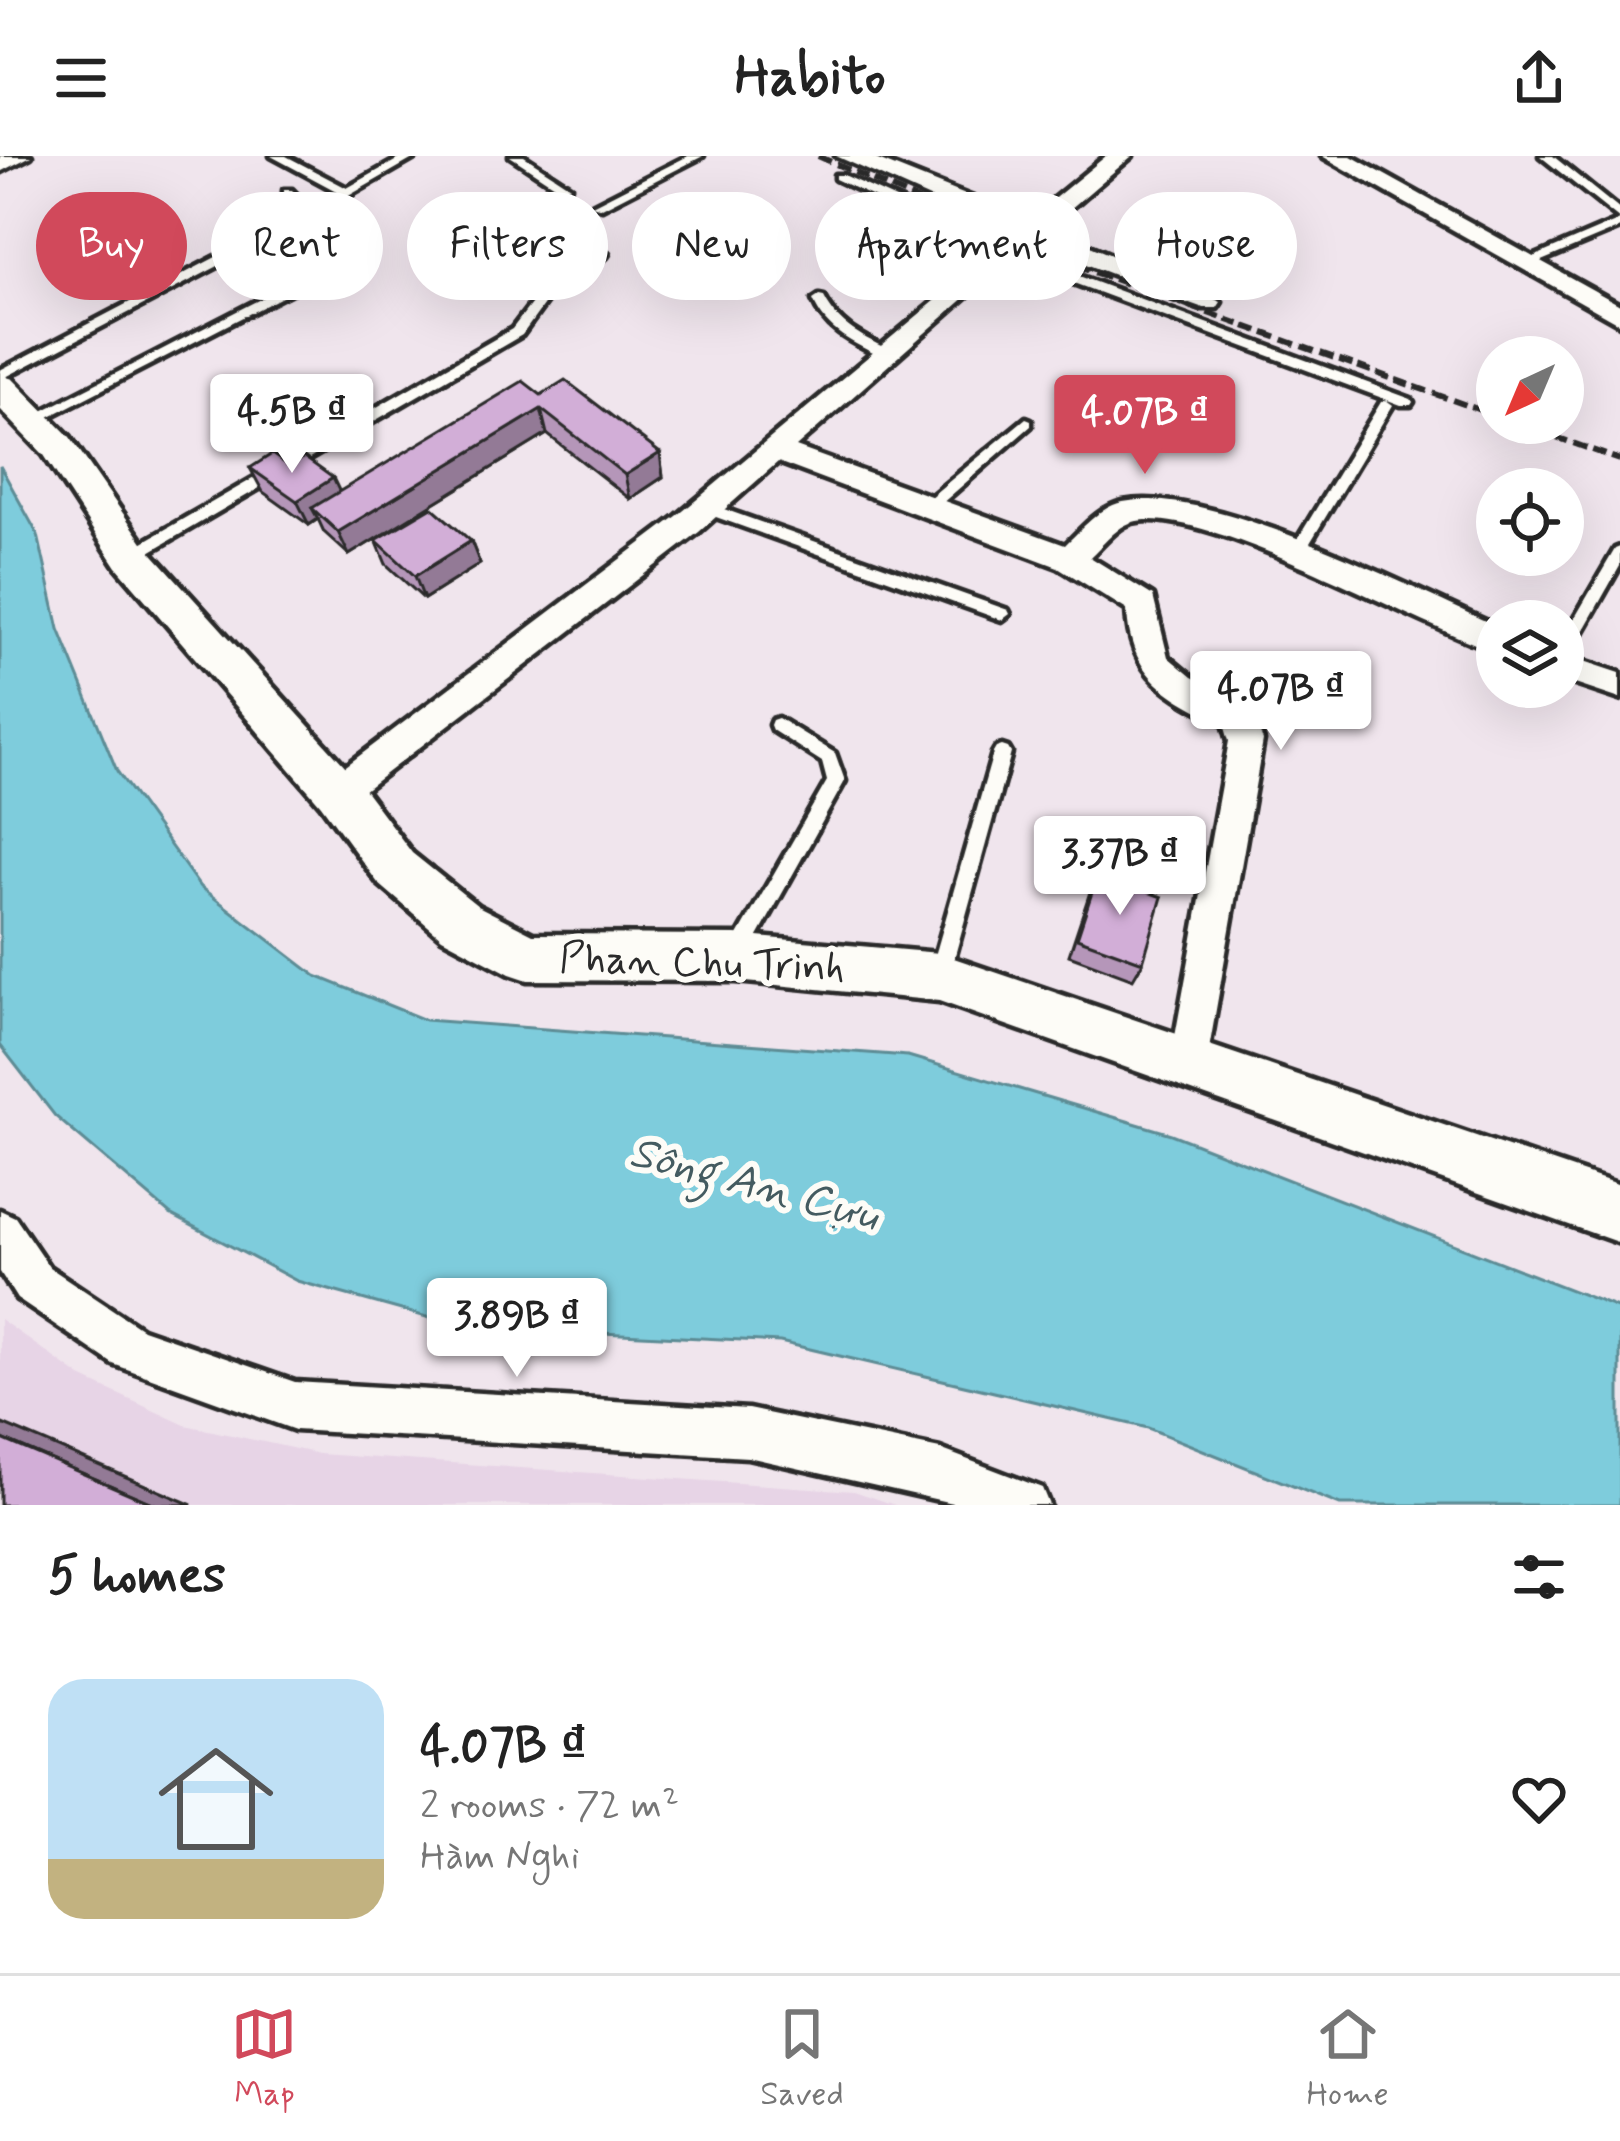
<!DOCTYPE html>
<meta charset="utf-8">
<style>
:root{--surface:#fff;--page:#f6f6f6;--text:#222;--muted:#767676;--line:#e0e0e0;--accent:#d1495b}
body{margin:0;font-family:Mynerve,sans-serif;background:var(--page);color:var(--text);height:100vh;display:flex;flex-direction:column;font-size:45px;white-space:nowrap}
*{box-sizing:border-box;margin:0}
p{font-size:39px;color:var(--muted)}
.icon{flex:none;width:66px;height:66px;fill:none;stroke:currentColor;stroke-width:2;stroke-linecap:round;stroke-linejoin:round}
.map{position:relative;height:1349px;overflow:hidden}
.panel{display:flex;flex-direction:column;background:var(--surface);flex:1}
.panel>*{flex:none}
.hud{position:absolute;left:36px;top:36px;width:1548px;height:108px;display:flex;gap:24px}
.needle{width:78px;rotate:224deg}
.tools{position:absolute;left:1476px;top:180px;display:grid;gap:24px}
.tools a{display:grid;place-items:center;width:108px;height:108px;border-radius:50%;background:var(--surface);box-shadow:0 12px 48px #0002;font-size:60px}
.price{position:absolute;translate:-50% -102px;padding:0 27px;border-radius:12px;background:#fff;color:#222;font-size:39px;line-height:78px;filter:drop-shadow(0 3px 6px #0008)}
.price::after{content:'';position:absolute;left:50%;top:72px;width:36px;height:27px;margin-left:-18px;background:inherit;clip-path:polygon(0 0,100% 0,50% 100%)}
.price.current{background:var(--accent);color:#fff}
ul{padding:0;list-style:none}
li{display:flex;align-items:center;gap:36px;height:300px;padding:0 48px}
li+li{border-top:3px solid var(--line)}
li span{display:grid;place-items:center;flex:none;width:336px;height:240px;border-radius:36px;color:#555}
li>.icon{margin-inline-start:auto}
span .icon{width:144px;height:144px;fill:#fffc;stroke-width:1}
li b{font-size:51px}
h2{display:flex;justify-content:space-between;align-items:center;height:144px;padding:0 48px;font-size:51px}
.tag{padding:0 42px;border-radius:54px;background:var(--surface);box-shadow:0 12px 48px #0002;font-size:42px;line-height:108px}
.tag.current{background:var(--accent);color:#fff}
header{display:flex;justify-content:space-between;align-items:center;height:156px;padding:0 48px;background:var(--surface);font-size:54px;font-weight:800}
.tab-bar{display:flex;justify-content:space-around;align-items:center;height:168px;border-top:3px solid var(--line);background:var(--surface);font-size:33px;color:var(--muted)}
.tab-bar a{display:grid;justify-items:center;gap:6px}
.tab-bar .current{color:var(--accent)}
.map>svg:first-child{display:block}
</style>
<header><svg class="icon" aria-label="menu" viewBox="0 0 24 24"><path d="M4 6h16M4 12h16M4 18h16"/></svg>Habito<svg class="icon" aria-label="share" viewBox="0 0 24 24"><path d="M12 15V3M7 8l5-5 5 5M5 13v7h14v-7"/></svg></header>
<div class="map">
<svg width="1620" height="1349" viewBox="0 0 1620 1349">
<rect width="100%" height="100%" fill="#f0e5ed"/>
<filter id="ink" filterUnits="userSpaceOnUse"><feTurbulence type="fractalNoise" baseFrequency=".00833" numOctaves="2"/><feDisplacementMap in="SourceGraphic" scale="24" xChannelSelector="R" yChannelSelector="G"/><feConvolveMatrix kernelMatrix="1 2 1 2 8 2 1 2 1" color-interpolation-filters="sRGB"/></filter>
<g filter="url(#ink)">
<!-- built -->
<path fill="#e7d4e6" d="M0 1163 81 1221 185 1269 319 1298 854 1335 895 1349H0Z"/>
<!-- water -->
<path fill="#7eccdc" stroke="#5d8c95" stroke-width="3" d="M0 310 38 379 59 473 117 615 200 731 316 820 425 864 908 900 1171 978 1620 1153V1349H1340L1148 1272 780 1186 459 1170 297 1125 170 1058 55 960 0 889Z"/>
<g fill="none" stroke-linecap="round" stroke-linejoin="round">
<defs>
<g id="lane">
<path d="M271 0H286L347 32 404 0H418L312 61 0 224V214L300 57 284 40V34H292L309 52 338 36Z"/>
<path d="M510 0H524L570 30 560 33Z"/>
<path d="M688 0H703L602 52 592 49Z"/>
<path d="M1540 0H1553L1620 54V64Z"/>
<path d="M835 19H843L1006 93 1411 243 1413 246 1411 249H1401L998 99 835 23Z"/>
<path d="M1620 64V72L1527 111 1517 108Z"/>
<path d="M602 94 608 98 606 101 562 124 522 179 136 404H126L123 400 126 396 512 173 554 118Z"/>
<path d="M305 120 309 121V127L37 267H27L25 264Z"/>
<path d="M819 140 824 141C839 171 864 181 893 196V202H883C854 187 826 176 813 144Z"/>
<path d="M1386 244 1393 249 1301 402H1291V394L1381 246Z"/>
<path d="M1026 262 1031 264V270L933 355H923V347Z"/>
<path d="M707 347 1008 454 1010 458 1002 464 996 462 702 356 700 352Z"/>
<path d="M1620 391V410L1569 500 1563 502V482L1615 393Z"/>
<path d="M778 562 835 597 845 625 745 804 738 807 731 804 728 798 731 792 827 625 822 606 772 574 770 569 772 564Z"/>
<path d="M1002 590 1008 592 1011 597 949 821 946 827 939 830 932 827 929 821 993 597 996 592Z"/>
</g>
<g id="street">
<path d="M0 0H31L0 16Z"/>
<path d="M836 0H868L1028 64 1106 0H1132L1048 72 1221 146 1217 152H1199L1019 82Z"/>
<path d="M1322 0H1351L1620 149V168Z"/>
<path d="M1002 89 1014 96 1011 101 796 291 1065 389C1081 374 1099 351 1123 346 1210 328 1413 433 1497 470V496C1419 471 1204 347 1133 366 1117 370 1102 390 1090 401L1153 440 1168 501 1192 521 1250 550 1263 585 1204 922 1190 928 1176 922 1170 908 1229 585 1224 568C1168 540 1130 521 1127 454L1058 411 778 306 699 376 350 645 338 650 326 645 320 635 326 625 677 360Z"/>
<path d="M1563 498 1620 517V543L1563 524Z"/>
<path d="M0 1054 15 1061 49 1111 142 1173 295 1226 748 1253 940 1293 1042 1332 1049 1349H961L748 1301 295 1274 113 1208 17 1143 0 1116Z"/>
</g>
<path id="secondary" d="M0 219 13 223 70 281 145 389 355 621 412 697 478 750 533 778 736 779 939 797 1620 1029V1087L939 845 736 825 528 824 510 818 442 782 378 727 321 649 117 411 44 299 0 253Z"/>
</defs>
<!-- lane casing -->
<use href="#lane" stroke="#2b2b2b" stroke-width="9"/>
<!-- street casing -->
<use href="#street" stroke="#2b2b2b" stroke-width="9"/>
<!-- secondary casing -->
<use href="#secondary" stroke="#2b2b2b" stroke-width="9"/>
<!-- lane -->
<use href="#lane" fill="#fdfcf7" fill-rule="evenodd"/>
<!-- street -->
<use href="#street" fill="#fdfcf7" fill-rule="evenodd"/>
<!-- secondary -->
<use href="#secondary" fill="#fdfcf7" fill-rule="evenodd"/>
<!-- rail -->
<g stroke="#2b2b2b" stroke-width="6" stroke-dasharray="14 6" stroke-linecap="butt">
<path d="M818 0 1015 88 1497 260"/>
<path d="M1517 267 1620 304"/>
</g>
</g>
<!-- wall -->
<g fill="#b596b9" stroke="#2b2b2b" stroke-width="3">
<path d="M841 85 890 88 867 108 840 97Z"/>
<path d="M541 239 660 297 663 321 630 343 547 278 349 399 324 376 318 363 309 369 263 336 250 312 290 311 339 336Z"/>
<path d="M376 384 471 385 480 408 424 443 386 408Z"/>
<path d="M1098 718 1143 806 1133 823 1069 799 1090 736Z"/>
</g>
<!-- shaded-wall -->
<g fill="#937a96" stroke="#2b2b2b" stroke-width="3">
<path d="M891 75 890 88 867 108 868 96Z"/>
<path d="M541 253 547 278 349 399 338 376Z"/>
<path d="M660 297 663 321 630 343 625 319Z"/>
<path d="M333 322 344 345 312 352 318 363 309 369 297 345Z"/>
<path d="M471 385 480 408 424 443 415 420Z"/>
<path d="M0 1267 192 1349H156L0 1282Z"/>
</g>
<!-- building -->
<g fill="#d2aed7" stroke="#2b2b2b" stroke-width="3">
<path d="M864 64 891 75 868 96 841 85Z"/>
<path d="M565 224 660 297 625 319 541 253 338 376 312 352 523 225 541 239Z"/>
<path d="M272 298 290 311 304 301 333 322 297 345 250 312Z"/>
<path d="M432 351 471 385 415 420 376 384Z"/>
<path d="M1098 718 1162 741 1143 806 1077 782Z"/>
<path d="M0 1282 156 1349H0Z"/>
</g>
</g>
<g text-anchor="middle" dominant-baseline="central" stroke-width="12" stroke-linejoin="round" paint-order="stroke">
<!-- street labels -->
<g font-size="42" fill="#2b2b2b" stroke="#fdfcf7">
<text transform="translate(702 808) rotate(2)">Phan Chu Trinh</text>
</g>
<!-- water labels -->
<g font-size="45" font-style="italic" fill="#445b60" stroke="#fdfcf7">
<text transform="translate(754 1029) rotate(15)">Sông An Cựu</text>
</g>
</g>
</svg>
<div class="tools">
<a><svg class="needle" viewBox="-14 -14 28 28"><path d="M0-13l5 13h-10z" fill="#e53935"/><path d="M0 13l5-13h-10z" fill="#767676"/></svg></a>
<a><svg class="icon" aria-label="locate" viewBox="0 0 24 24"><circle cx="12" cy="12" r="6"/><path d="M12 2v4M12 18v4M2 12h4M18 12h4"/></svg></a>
<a><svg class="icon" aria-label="layers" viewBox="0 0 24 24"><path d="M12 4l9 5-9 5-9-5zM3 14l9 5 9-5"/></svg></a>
</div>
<b class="price" style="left:292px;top:320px">4.5B ₫</b>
<b class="price current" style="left:1145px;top:321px">4.07B ₫</b>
<b class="price" style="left:1281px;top:597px">4.07B ₫</b>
<b class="price" style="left:1120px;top:762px">3.37B ₫</b>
<b class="price" style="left:517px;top:1224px">3.89B ₫</b>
<div class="hud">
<a class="tag current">Buy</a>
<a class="tag">Rent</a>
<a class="tag">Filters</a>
<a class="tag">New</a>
<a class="tag">Apartment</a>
<a class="tag">House</a>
</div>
</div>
<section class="panel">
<h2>5 homes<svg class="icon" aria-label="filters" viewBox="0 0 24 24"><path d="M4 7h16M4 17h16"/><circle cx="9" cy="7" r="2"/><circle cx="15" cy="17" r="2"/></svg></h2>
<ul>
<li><span style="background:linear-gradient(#bfe0f5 75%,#c2b280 0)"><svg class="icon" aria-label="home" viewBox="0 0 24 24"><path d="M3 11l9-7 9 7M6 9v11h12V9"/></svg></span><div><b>4.07B ₫</b><p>2 rooms · 72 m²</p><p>Hàm Nghi</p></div><svg class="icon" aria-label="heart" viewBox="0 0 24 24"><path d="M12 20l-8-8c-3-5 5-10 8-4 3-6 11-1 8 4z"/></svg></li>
</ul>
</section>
<nav class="tab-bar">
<a class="current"><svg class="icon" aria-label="map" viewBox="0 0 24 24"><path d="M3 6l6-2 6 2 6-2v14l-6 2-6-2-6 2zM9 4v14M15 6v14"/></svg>Map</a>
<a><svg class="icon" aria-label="saved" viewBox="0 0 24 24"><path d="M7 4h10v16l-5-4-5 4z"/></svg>Saved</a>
<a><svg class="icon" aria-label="home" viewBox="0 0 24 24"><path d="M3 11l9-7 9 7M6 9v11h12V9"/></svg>Home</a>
</nav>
